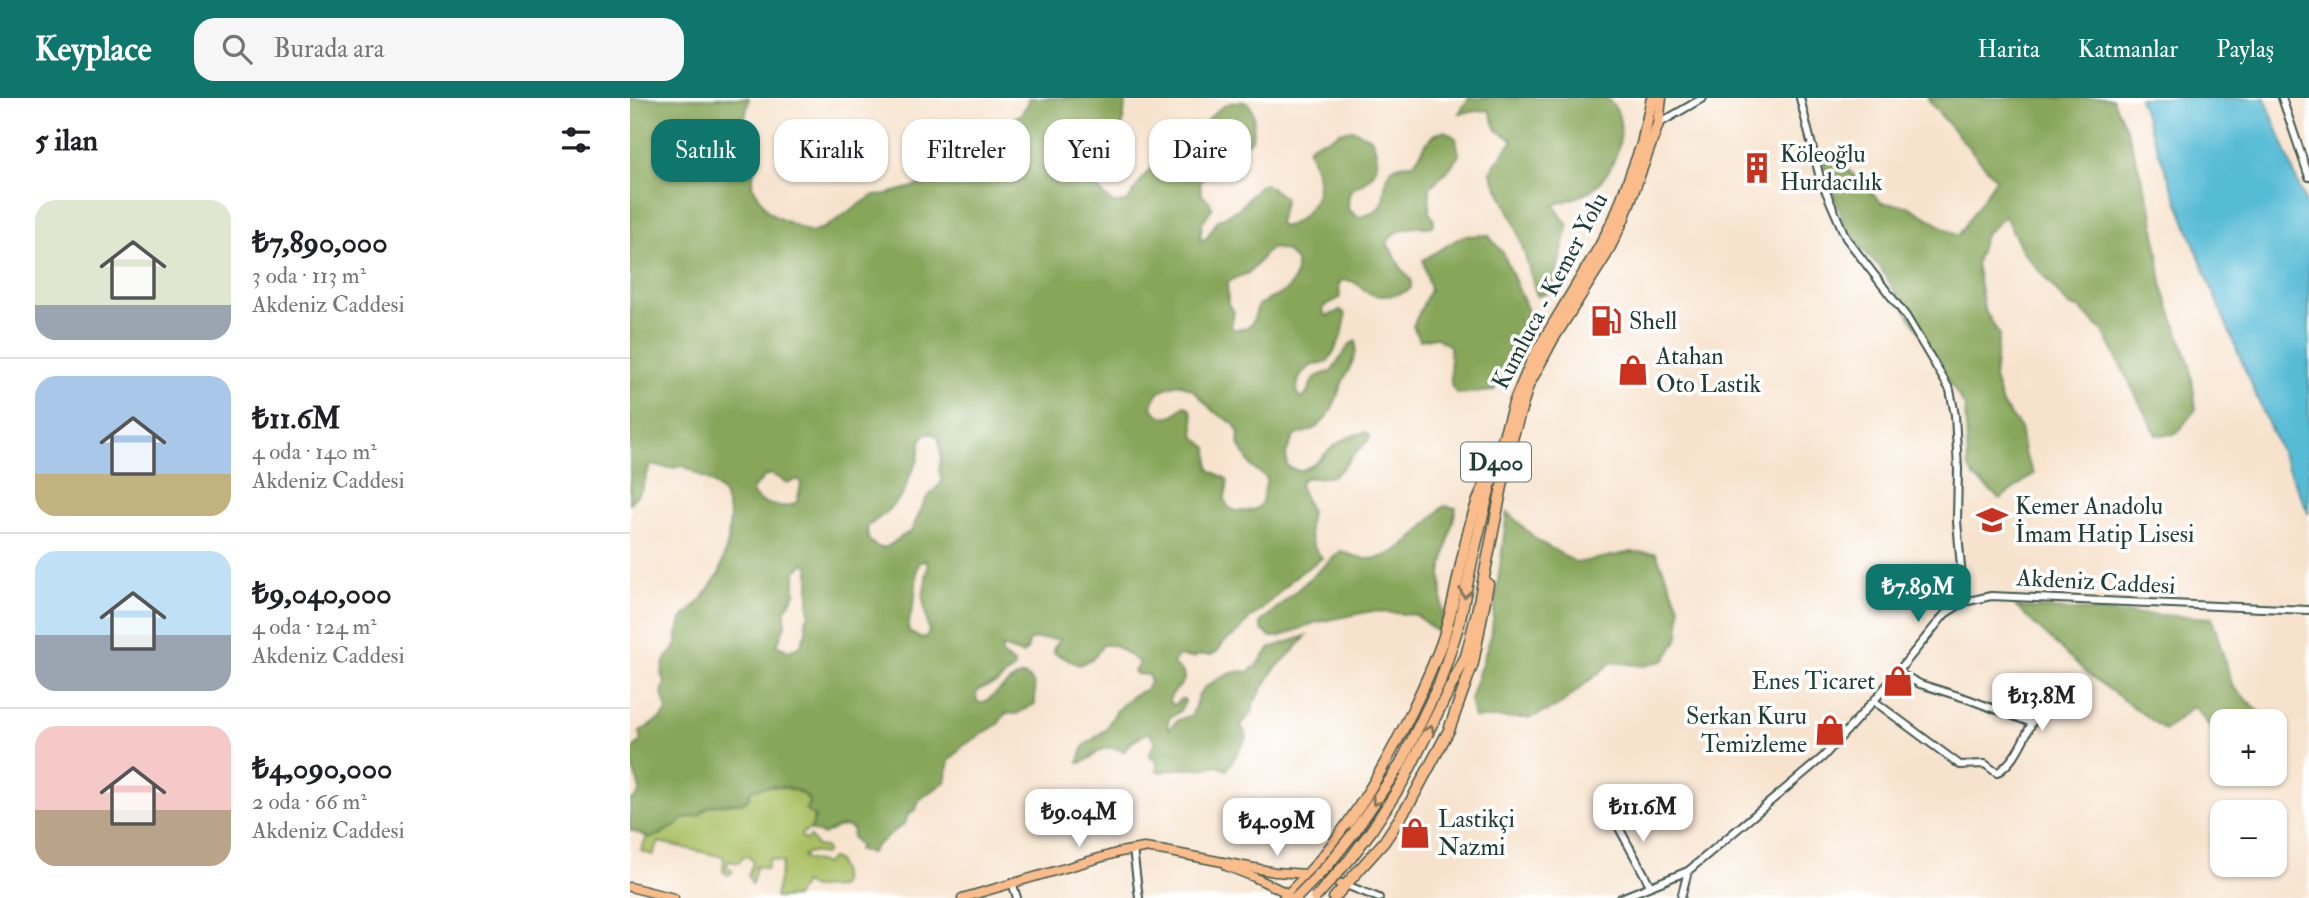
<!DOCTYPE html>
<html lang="tr">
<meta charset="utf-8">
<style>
:root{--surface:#fff;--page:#f6f6f6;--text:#202124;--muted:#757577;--line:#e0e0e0;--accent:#0f766e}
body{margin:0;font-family:"IM FELL Double Pica",serif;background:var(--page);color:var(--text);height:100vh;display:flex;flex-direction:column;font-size:26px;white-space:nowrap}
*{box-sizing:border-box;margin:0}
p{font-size:23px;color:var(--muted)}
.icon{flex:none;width:38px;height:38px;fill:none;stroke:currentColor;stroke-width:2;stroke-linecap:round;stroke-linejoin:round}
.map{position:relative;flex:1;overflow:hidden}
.panel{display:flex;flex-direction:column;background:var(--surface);width:630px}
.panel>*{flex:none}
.banner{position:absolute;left:21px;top:21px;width:665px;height:63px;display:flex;gap:14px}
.buttons{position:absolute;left:1580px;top:611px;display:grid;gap:14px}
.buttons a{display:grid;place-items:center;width:77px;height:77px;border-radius:14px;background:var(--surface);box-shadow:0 2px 5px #0004;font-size:35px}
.price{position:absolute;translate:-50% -60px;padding:0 16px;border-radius:14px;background:#fff;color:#222;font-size:23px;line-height:46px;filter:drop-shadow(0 2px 4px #0008)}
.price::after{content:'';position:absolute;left:50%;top:42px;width:21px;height:16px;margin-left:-10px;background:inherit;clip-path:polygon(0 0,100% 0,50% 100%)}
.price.current{background:var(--accent);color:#fff}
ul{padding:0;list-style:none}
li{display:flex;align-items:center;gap:21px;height:175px;padding:0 35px}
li+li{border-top:2px solid var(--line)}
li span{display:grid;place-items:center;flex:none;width:196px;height:140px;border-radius:21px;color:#555}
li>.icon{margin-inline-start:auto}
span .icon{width:84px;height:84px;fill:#fffc;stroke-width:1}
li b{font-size:30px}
h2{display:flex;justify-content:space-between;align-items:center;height:84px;padding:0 35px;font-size:30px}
.pill{padding:0 24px;border-radius:21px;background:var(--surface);box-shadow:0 2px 5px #0004;font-size:24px;line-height:63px}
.pill.current{background:var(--accent);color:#fff}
header{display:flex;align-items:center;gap:42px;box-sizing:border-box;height:98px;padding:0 35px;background:var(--accent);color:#fff}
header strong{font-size:33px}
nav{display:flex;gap:38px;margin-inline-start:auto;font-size:24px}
.search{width:490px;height:63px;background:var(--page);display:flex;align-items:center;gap:18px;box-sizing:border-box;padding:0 24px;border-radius:21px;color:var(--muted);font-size:26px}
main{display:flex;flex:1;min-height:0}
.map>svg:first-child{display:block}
</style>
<header>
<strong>Keyplace</strong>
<div class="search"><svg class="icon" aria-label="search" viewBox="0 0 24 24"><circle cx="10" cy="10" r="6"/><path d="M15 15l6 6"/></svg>Burada ara</div>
<nav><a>Harita</a><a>Katmanlar</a><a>Paylaş</a></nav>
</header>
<main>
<section class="panel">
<h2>5 ilan<svg class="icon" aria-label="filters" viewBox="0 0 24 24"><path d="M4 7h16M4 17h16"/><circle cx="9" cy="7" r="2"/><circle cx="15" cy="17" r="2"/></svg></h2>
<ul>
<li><span style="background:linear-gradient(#dfe7d0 75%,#9aa5b1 0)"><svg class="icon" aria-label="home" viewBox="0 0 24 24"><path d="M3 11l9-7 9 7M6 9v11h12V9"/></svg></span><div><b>₺7,890,000</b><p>3 oda · 113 m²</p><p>Akdeniz Caddesi</p></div></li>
<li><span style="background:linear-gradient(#a9c7e8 70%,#c2b280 0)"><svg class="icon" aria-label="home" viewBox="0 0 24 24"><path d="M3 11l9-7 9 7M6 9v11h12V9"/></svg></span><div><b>₺11.6M</b><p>4 oda · 140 m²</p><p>Akdeniz Caddesi</p></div></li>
<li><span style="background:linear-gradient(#bfe0f5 60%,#9aa5b1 0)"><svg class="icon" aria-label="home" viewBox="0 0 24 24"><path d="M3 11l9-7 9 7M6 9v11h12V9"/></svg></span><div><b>₺9,040,000</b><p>4 oda · 124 m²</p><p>Akdeniz Caddesi</p></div></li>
<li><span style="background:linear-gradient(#f6c9c9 60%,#b9a48a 0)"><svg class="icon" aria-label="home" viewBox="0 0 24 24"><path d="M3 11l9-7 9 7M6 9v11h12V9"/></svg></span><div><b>₺4,090,000</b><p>2 oda · 66 m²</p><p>Akdeniz Caddesi</p></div></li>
</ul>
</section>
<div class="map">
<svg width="1679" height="800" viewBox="0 0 1679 800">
<rect width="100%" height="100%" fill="#fff"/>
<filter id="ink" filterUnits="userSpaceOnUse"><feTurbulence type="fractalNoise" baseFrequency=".0143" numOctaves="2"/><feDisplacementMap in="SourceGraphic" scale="14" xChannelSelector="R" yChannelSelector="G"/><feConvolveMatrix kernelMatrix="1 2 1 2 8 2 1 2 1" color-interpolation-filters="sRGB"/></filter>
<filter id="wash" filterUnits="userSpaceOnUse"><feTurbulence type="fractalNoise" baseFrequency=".00686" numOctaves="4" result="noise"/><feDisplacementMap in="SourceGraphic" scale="28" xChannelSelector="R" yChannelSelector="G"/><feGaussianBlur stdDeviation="1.57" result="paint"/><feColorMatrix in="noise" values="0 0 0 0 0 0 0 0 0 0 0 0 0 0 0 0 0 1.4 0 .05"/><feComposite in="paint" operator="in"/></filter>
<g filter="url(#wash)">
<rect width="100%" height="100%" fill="#f7e3cd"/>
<!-- green -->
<path fill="#aac064" stroke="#647e4c" stroke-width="2" d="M136 688C151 689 171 690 180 704L176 713 184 717 182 730 172 735 171 739 176 742 180 739 187 748 194 749 197 752 195 756 179 754 173 758 176 761 195 766 201 760 207 762C210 771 216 781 209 789L183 790 174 785 165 799 148 800 145 799 153 764 139 761 137 771 126 768 122 786 118 778 123 764 119 759 113 758 109 765 98 763 97 769 103 773 99 777 93 774 94 759 29 744 23 757 11 753 17 738 31 737 36 732 46 728 53 721 69 717 79 708 113 704 118 701 121 692Z"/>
<!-- forest -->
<g fill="#87a65a" stroke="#537247" stroke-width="2" fill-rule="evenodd">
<path d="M0 0H119L115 21 125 61 122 87 137 112 146 119 180 134 194 130 244 97 257 96 298 85 322 69 337 64 348 56 364 34 391 16 399 4 398 0H496L488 59C477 67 462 66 454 77L455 83C469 87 472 99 485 106L498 103C508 86 516 72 533 61 540 56 549 53 556 47 572 32 587 0 614 4 628 7 623 31 622 42L600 55 590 69 578 74 570 84 571 96 580 104 582 110 572 125 570 142 576 141 587 123 611 109 629 88 635 86 655 100 649 124 652 129C673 125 693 99 687 77 685 68 681 59 678 50 687 40 700 44 709 34L724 32 741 40C749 57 752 72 734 84 729 88 723 89 720 94 718 99 718 106 718 111L728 119C777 113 733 65 782 66 796 54 794 36 815 33L826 40 829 57 818 72 800 89 799 114 804 121V127C797 131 795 128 787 129 776 129 761 135 757 145L773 173 781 182V190C771 198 748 201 737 194 728 187 724 181 712 182L709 186 710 200 694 208 693 214 698 218 711 212 715 216C717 230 706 251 698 263 692 266 687 265 681 268 671 273 664 287 668 298L674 300C684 285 678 278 701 274L720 246 726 243C727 258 721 267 715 279 706 296 705 314 689 327 682 334 673 334 664 338L656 355 657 368 668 373C686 369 690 359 704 348 714 340 724 337 735 334L740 338C738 346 731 348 726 354 702 381 711 379 674 380L670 385 671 392 681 414C676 432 680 446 692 460L666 478 629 514 621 519 609 534 594 544 587 554 581 557H569L564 560 548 558 543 565 544 568 552 573C559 586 545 590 540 599L539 604 544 607 551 601H554L555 604 549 614 539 620 537 627 539 631 548 622 562 617C565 610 566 602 569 596 577 585 605 570 618 574L627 567 640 550 676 538C667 551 655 560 645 571 636 581 632 595 623 605V613L611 627 617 639 597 672 585 667 576 670 547 671 530 674 527 672V664L520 658V654L526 643 518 634 501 645 494 653C489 652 486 650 481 650 467 648 463 664 448 665L454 648 475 632 488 611 502 598 517 591 520 584 519 577 506 576 504 573 510 565 484 547H473L463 560 449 567 424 555 423 552 430 541H403L399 543 397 552 392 556 372 549V557L384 566V570L367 585 350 591 346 596 347 604 352 605C367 598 376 582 393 577 408 583 404 592 405 606L386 616 376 615 368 626 333 648 319 663 315 684 289 702 286 711 278 717 275 725 246 748 241 755 228 753 229 747 222 739 223 732 218 728 208 729 193 737 181 732 185 719 176 712 180 704C170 685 138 687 121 692L118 701 113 704 79 708 69 717 55 720 46 728 26 738 21 740 0 732V702L6 700 10 692C6 674 0 672 0 653L11 643 10 634 34 618 37 612 32 596 35 584 32 575 34 564 47 547V536L52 521 70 503 90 474 98 444 100 418 94 396 84 386 54 368 41 370 20 367 12 391 0 405ZM643 150 656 153 666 163C668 194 650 195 628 207 623 223 624 233 603 231L601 228 604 214 598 206 597 186C604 178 610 179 618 175 629 168 630 156 643 150ZM550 286 563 292 583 313 604 326 609 335 608 345 622 369 637 380C637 382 632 404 631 406 626 415 602 416 597 407 591 399 600 390 597 381L581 373 579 369 578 350 565 339C562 326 567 313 554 307 545 319 533 324 522 310 525 293 534 289 550 286ZM296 336H303L309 340 311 359 309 372 312 384 296 401 281 434C262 440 256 462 238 441L237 429 254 416 273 397 281 375 288 362 291 341ZM141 376 157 385 169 381 171 387 167 404C154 413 128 407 121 393L135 378ZM296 462 298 468 293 500 299 534 296 539 290 540 279 534 278 527 285 499 287 470 290 464ZM174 465 179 469V517L176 522V534L170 549 158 553 147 547 155 527V512L165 495V475Z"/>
<path d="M839 0H976C1002 19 989 65 969 85 957 98 940 101 924 107L938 128 924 185 919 195 907 198 886 128 860 73 883 42 867 32 859 12 829 15Z"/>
<path d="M1298 0H1482L1497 32 1522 114 1533 192 1560 267 1566 311 1546 336 1526 337 1473 233 1449 210 1439 208 1393 154 1375 118 1355 137 1346 165 1354 211 1369 236 1364 280 1372 306 1390 329 1394 355 1404 376 1370 401 1345 380 1338 368 1335 309 1250 169 1218 137 1191 59 1204 58 1252 105 1278 108 1328 138 1366 81 1301 6Z"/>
<path d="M858 137 873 155 903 225 876 278 863 293 827 296 821 287 820 248 805 239 790 242 783 228 800 192 793 162 833 138Z"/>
<path d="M814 408 826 410 811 475 813 524 807 534 786 517 742 513 684 525 649 539H641L632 532 630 525 711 453C719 456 730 461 738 461 771 462 792 428 814 408Z"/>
<path d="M877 414 907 442 947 465 1002 454 1026 455 1050 510 1049 539 1035 562 1015 568 982 564 927 609 900 620H844L840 601 861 538Z"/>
<path d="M1386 509 1582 520 1603 589 1639 623H1592V644L1564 608 1535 632 1459 577Z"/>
</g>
<!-- water -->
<path fill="#57bbd5" stroke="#3b7c84" stroke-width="2" d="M1509 0H1635L1679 114V416C1616 280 1560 141 1509 0Z"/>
</g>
<g filter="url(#ink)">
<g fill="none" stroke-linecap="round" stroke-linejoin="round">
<defs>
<g id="minor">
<path d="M1170 0 1190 80 1216 140 1276 218 1320 292 1325 317 1328 371 1327 423 1334 504"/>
<path d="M1652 0 1679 79"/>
<path d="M1028 26 1073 0"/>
<path d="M1244 603 1330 667 1355 666 1367 675C1386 662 1392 644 1402 625L1335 600 1290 586 1267 574"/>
<path d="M982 717 1020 787"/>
<path d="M503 751 509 800"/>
<path d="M382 784 387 800"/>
<path d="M716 787 749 800"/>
<path d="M991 800 1058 773 1193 659 1248 598 1315 516 1334 504 1361 498 1679 512"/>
<path d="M1051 800 1058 773"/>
</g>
<g id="major">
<path d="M596 768 624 779 661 797"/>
<path d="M0 789 44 800"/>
<path d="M332 800 490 754 514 750 535 753 645 774 678 776 716 787"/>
</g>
<g id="highway">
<path d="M725 733 770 667 810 584 829 526 843 458 866 364 884 305 903 260 970 148 985 119 1012 46 1022 0"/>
<path d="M741 733 774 682 836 558 847 514 880 348 898 288 923 241 976 157 993 122 1028 26 1031 0"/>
<path d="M654 800C710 748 750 679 783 611 794 587 806 563 814 538 830 487 833 432 856 383"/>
<path d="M704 800 754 744 781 703 819 632 843 565 858 486"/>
</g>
</defs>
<!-- minor casing -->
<use href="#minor" stroke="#3f564b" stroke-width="10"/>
<!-- major casing -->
<use href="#major" stroke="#3f564b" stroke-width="11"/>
<!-- highway casing -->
<use href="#highway" stroke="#3f564b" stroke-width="13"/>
<!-- minor -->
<use href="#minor" stroke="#fff" stroke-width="6"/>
<!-- major -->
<use href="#major" stroke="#f9bc8a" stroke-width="8"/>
<!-- highway -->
<use href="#highway" stroke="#f9bc8a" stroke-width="10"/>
<defs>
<g id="highway-bridge">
<path d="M666 800 699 766 725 733"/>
<path d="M685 800 720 761 741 733"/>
</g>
</defs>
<!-- highway-bridge casing -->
<use href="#highway-bridge" stroke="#3f564b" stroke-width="13" stroke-linecap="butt"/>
<!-- highway-bridge -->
<use href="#highway-bridge" stroke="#f9bc8a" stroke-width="10"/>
</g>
<!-- one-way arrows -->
<defs><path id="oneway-chevron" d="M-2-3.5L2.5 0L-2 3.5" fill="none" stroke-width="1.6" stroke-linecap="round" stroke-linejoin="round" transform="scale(1.75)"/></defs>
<g stroke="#81765b">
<use href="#oneway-chevron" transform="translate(835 495) rotate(101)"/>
<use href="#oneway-chevron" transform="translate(800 632) rotate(-63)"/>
<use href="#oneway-chevron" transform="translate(746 703) rotate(124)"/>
</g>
</g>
<!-- icons -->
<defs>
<symbol id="building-bare" viewBox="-9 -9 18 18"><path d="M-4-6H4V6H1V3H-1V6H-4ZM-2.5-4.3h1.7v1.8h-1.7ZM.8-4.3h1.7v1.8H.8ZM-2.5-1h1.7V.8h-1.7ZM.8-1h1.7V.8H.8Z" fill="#c8321e" stroke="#fff" stroke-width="2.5" paint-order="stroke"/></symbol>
<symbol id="fuel-bare" viewBox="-9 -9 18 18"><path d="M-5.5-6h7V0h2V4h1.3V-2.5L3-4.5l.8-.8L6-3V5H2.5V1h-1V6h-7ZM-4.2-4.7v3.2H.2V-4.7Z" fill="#c8321e" stroke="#fff" stroke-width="2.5" paint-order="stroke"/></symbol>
<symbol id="shop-bare" viewBox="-9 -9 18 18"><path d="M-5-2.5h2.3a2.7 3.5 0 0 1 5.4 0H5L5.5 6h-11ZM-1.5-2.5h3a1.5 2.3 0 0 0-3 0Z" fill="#c8321e" stroke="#fff" stroke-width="2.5" paint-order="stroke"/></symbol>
<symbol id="school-bare" viewBox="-9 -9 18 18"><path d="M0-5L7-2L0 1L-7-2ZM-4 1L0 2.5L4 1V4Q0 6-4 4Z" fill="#c8321e" stroke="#fff" stroke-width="2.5" paint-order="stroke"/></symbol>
</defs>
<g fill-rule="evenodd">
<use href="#building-bare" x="1105" y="48" width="44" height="44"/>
<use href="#fuel-bare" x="954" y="201" width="44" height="44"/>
<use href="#shop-bare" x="981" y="250" width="44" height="44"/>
<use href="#school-bare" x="1340" y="400" width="44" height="44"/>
<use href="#shop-bare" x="1246" y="561" width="44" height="44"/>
<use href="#shop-bare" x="1178" y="610" width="44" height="44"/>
<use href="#shop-bare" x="763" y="713" width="44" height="44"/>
</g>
<g text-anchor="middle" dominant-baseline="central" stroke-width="7" stroke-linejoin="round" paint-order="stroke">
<!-- shield labels -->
<rect fill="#fff" stroke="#627771" stroke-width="2" x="831" y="344.5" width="70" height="39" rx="5"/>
<g font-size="23" font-weight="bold" fill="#1f3d34">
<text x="866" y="364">D400</text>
</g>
<!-- poi labels -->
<g font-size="24" fill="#1f3d34" stroke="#fff" text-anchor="start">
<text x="1150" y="56">Köleoğlu<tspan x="1150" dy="28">Hurdacılık</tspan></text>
<text x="999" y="223">Shell</text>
<text x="1026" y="258">Atahan<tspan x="1026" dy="28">Oto Lastik</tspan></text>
<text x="1385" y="408">Kemer Anadolu<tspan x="1385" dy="28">İmam Hatip Lisesi</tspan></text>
<text x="1245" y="583" text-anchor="end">Enes Ticaret</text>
<text x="1177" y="618" text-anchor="end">Serkan Kuru<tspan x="1177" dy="28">Temizleme</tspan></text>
<text x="808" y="721">Lastikçi<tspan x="808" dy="28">Nazmi</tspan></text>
</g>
<!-- street labels -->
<g font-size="24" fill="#1f3d34" stroke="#fff">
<text transform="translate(920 193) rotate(-62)">Kumluca - Kemer Yolu</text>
<text transform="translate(1466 484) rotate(3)">Akdeniz Caddesi</text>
</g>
</g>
</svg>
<div class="buttons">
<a>+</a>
<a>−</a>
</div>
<b class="price current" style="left:1288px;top:526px">₺7.89M</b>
<b class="price" style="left:1412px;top:635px">₺13.8M</b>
<b class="price" style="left:1013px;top:746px">₺11.6M</b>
<b class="price" style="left:449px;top:751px">₺9.04M</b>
<b class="price" style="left:647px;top:760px">₺4.09M</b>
<div class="banner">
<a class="pill current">Satılık</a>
<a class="pill">Kiralık</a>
<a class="pill">Filtreler</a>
<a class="pill">Yeni</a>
<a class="pill">Daire</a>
</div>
</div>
</main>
